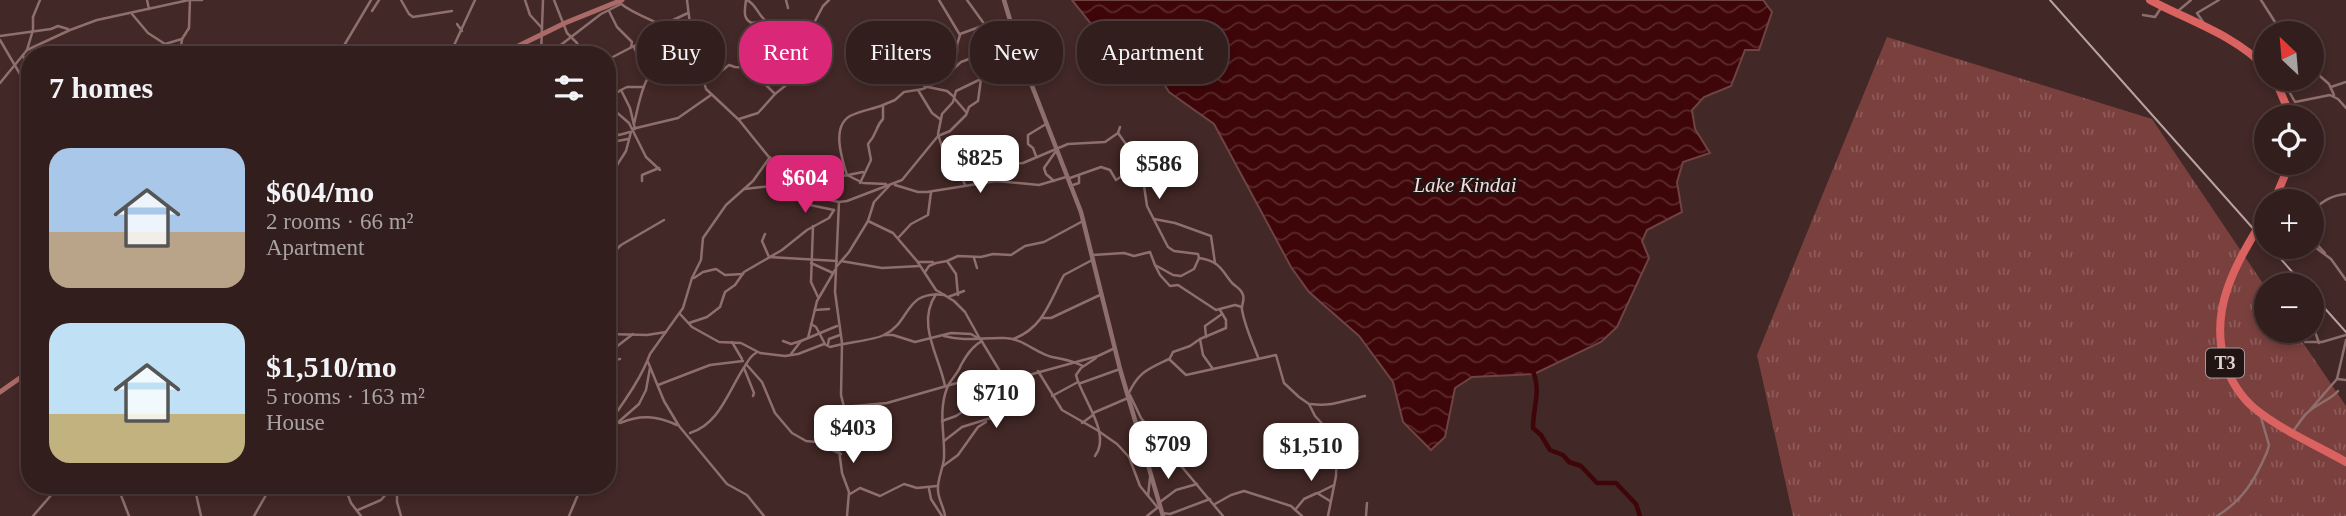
<!DOCTYPE html>
<meta charset="utf-8">
<style>
:root{--surface:#321e1c;--page:#3d2b29;--text:#f1f3f6;--muted:#a8a2a3;--line:#4d3c3b;--accent:#db2777}
body{margin:0;font-family:"Times New Roman",serif;background:var(--page);color:var(--text);height:100vh;display:flex;flex-direction:column;font-size:26px;white-space:nowrap}
*{box-sizing:border-box;margin:0}
p{font-size:23px;color:var(--muted)}
.icon{flex:none;width:38px;height:38px;fill:none;stroke:currentColor;stroke-width:2;stroke-linecap:round;stroke-linejoin:round}
.map{position:relative;flex:1;overflow:hidden}
.panel{position:absolute;left:21px;top:46px;width:595px;height:448px;display:flex;flex-direction:column;background:var(--surface);border-radius:28px;box-shadow:0 4px 10px #0003,0 0 0 2px var(--line)}
.panel>*{flex:none}
.top-card{position:absolute;left:637px;top:21px;width:665px;height:63px;display:flex;gap:14px}
.needle{width:46px;rotate:334deg}
.buttons{position:absolute;left:2254px;top:21px;display:grid;gap:14px}
.buttons a{display:grid;place-items:center;width:70px;height:70px;border-radius:50%;background:var(--surface);box-shadow:0 4px 10px #0003,0 0 0 2px var(--line);font-size:35px}
.price{position:absolute;translate:-50% -60px;padding:0 16px;border-radius:14px;background:#fff;color:#222;font-size:23px;line-height:46px;filter:drop-shadow(0 2px 4px #0008)}
.price::after{content:'';position:absolute;left:50%;top:42px;width:21px;height:16px;margin-left:-10px;background:inherit;clip-path:polygon(0 0,100% 0,50% 100%)}
.price.on{background:var(--accent);color:#fff}
ul{padding:0;list-style:none}
li{display:flex;align-items:center;gap:21px;height:175px;padding:0 28px}
li span{display:grid;place-items:center;flex:none;width:196px;height:140px;border-radius:21px;color:#555}
li>.icon{margin-inline-start:auto}
span .icon{width:84px;height:84px;fill:#fffc;stroke-width:1}
li b{font-size:30px}
h2{display:flex;justify-content:space-between;align-items:center;height:84px;padding:0 28px;font-size:30px}
.pill{padding:0 24px;border-radius:28px;background:var(--surface);box-shadow:0 4px 10px #0003,0 0 0 2px var(--line);font-size:24px;line-height:63px}
.pill.on{background:var(--accent);color:#fff}
.map>svg:first-child{display:block}
</style>
<div class="map">
<svg width="2346" height="516" viewBox="0 0 2346 516">
<defs>
<pattern id="grass-tufts" width="24" height="20" patternUnits="userSpaceOnUse" patternTransform="scale(1.75)"><rect width="24" height="20" fill="#7a403e"/><path d="M3 7l-1-3M5 7V3M7 7l1-3M15 17l-1-3M17 17v-4M19 17l1-3" fill="none" stroke="#8d5b59"/></pattern>
<pattern id="water-waves" width="16" height="10" patternUnits="userSpaceOnUse" patternTransform="scale(1.75)"><rect width="16" height="10" fill="#3e0609"/><path d="M0 5q4-4 8 0t8 0" fill="none" stroke="#5a292c"/></pattern>
</defs>
<rect width="100%" height="100%" fill="#422826"/>
<!-- grass -->
<path fill="url(#grass-tufts)" d="M1887 37 2152 119 2266 288V331H2295L2346 406V516H1793L1757 355Z"/>
<!-- water -->
<path fill="url(#water-waves)" stroke="#6f4344" stroke-width="2" d="M1072 0H1763L1772 12 1759 50H1745L1731 86 1704 97 1692 110 1695 129 1710 153 1683 162 1677 182 1682 212 1647 230 1642 241 1649 258 1617 327 1601 342 1534 374 1472 377 1455 388 1445 437 1431 450 1403 422 1393 382 1359 336 1309 292 1291 267 1214 124 1169 92 1149 60C1108 52 1097 31 1072 0Z"/>
<g fill="none" stroke-linecap="round" stroke-linejoin="round">
<!-- river -->
<path stroke="#3e0609" stroke-width="4.5" d="M1532 369C1542 391 1533 405 1533 428L1541 435 1550 450 1563 455 1569 462 1581 466 1597 483H1616L1636 504 1640 516"/>
<!-- minor -->
<g stroke="#8e6f6d" stroke-width="2.5">
<path d="M147 0 149 9"/>
<path d="M192 0H202"/>
<path d="M401 0 409 14 413 17 452 11"/>
<path d="M525 0 530 15 542 28"/>
<path d="M554 0 567 33 577 43 583 54"/>
<path d="M687 0 692 40 706 89 739 120 793 187 824 199 839 202 847 201 902 180 938 136 950 131 966 115 969 107 978 101 981 79"/>
<path d="M747 0C756 4 758 15 766 21"/>
<path d="M786 0 788 8"/>
<path d="M967 0 985 25 1012 29"/>
<path d="M2261 0 2282 33"/>
<path d="M620 3C638 18 662 21 679 36L691 33"/>
<path d="M372 11 379 0"/>
<path d="M609 11 617 27 632 42 631 47"/>
<path d="M2178 11 2191 0"/>
<path d="M132 14 148 33 165 44 182 39"/>
<path d="M2143 15 2155 17 2161 8"/>
<path d="M2203 22 2197 13 2219 0"/>
<path d="M457 24 462 31"/>
<path d="M982 26 984 31 1000 40"/>
<path d="M666 27 671 21 688 13"/>
<path d="M960 34 985 25"/>
<path d="M0 36 51 29 58 26 68 29"/>
<path d="M0 40 27 86"/>
<path d="M634 47 641 63"/>
<path d="M27 50 33 30V17L40 0"/>
<path d="M661 50 688 47 695 50"/>
<path d="M180 54 182 39 189 28 190 0"/>
<path d="M339 54 371 0"/>
<path d="M450 54 475 0"/>
<path d="M541 54 543 0"/>
<path d="M549 54 601 14 621 4"/>
<path d="M781 55 805 40 823 6 829 0"/>
<path d="M607 60 657 34"/>
<path d="M2312 69 2329 84 2334 95"/>
<path d="M651 70H660"/>
<path d="M702 79 719 73 729 65 735 67 756 68 766 85 775 94"/>
<path d="M2282 79 2295 102 2330 95 2338 99 2346 108"/>
<path d="M0 83 23 55"/>
<path d="M693 84 702 81"/>
<path d="M928 87 947 91 953 96"/>
<path d="M2331 87 2346 82"/>
<path d="M925 88 923 80 930 69 957 53V45L960 35 939 0"/>
<path d="M918 90 932 113 940 119"/>
<path d="M954 98 967 113"/>
<path d="M607 99 621 90"/>
<path d="M30 101 28 74 23 55 27 50 70 30 97 20 189 0"/>
<path d="M607 104 629 123 646 157 660 170"/>
<path d="M883 105C873 109 860 111 850 116 831 127 842 159 847 175L863 183 886 184"/>
<path d="M739 119 758 113 775 94 795 78C791 70 778 54 776 48 772 35 776 32 766 21L752 23C742 19 745 9 746 0"/>
<path d="M634 124C639 103 643 76 660 62L661 50 658 24"/>
<path d="M632 129 678 118 711 95"/>
<path d="M635 129 630 108 621 90 627 87H644"/>
<path d="M607 130 619 135 630 132"/>
<path d="M1118 133 1141 165 1147 206 1168 247 1174 251 1198 254 1199 258"/>
<path d="M607 143 628 139"/>
<path d="M1036 156 1033 148 1028 144V135L1046 124"/>
<path d="M1012 169 1013 164 1023 163 1068 144 1105 142 1118 133 1120 127"/>
<path d="M1070 178 1101 167 1110 170 1116 180C1132 167 1151 178 1169 178L1187 167 1188 155 1184 149"/>
<path d="M607 181 626 151 631 132"/>
<path d="M642 181V175L659 168"/>
<path d="M1054 181 1046 174 1044 168 1056 151"/>
<path d="M860 183 871 160 868 144C878 133 875 127 883 119V105L895 100 904 92 923 89 941 80 961 62 993 50 1003 39 1013 35"/>
<path d="M895 185 918 192H927L996 181 1039 185 1066 177"/>
<path d="M965 185 961 175 952 169 945 157 938 134 942 114 953 102 956 91 981 79 986 69 993 63V50"/>
<path d="M1070 186 1079 183V176"/>
<path d="M744 189 789 184"/>
<path d="M795 190 810 205 834 210"/>
<path d="M824 199 825 188 833 178 863 172"/>
<path d="M839 202 835 292 842 343 841 395 844 407 887 403 992 373 1018 378 1098 356 1115 348"/>
<path d="M2312 214C2319 202 2332 195 2346 194"/>
<path d="M1154 219 1175 223 1211 236 1215 263"/>
<path d="M868 221 893 233 917 261 936 290 954 301 965 312 980 339"/>
<path d="M2312 225V239"/>
<path d="M813 226 811 282 818 297"/>
<path d="M607 233 614 249 610 259V272L607 280"/>
<path d="M765 234 762 241 769 257 837 261"/>
<path d="M898 238 911 224 928 215 931 192"/>
<path d="M2312 239 2325 253"/>
<path d="M2312 245 2331 259 2346 280"/>
<path d="M613 253 621 245 664 220"/>
<path d="M1093 255 1124 253 1134 256 1150 252 1155 265 1173 275 1181 276 1194 269 1199 258C1219 261 1221 269 1232 283 1236 287 1241 288 1243 295 1245 300 1241 305 1242 310 1245 327 1252 341 1258 357"/>
<path d="M974 258 977 268"/>
<path d="M841 261 882 268 920 266"/>
<path d="M947 261 956 274 958 295"/>
<path d="M918 262H933"/>
<path d="M811 263 833 273"/>
<path d="M1155 265 1160 275 1170 286 1178 285 1216 310 1235 305 1242 307"/>
<path d="M837 266 849 252 868 221 874 202 889 186"/>
<path d="M925 272 929 266 936 263 947 261 958 256 981 257 993 254 1011 255 1025 246 1044 242 1083 221"/>
<path d="M694 278 703 272 716 269 725 275 743 274"/>
<path d="M936 294C916 324 939 355 945 386"/>
<path d="M948 297 964 291"/>
<path d="M815 310 829 309"/>
<path d="M680 314 692 327 719 342 741 343 760 353 785 356 798 354 824 344 830 347C845 342 872 341 884 335 912 322 903 290 945 295"/>
<path d="M1042 318H1051L1102 294"/>
<path d="M689 323 707 317 720 307 725 292 735 285 744 272 782 250 807 230 829 218 834 210"/>
<path d="M2312 323 2319 343"/>
<path d="M811 324 816 327 825 344"/>
<path d="M607 334 647 335 666 332"/>
<path d="M885 335H893L915 342 951 333 971 334 981 340 1001 373"/>
<path d="M944 336C965 342 984 337 1005 338 1022 338 1036 353 1052 357 1066 360 1069 359 1083 366"/>
<path d="M1206 337 1205 326 1222 314"/>
<path d="M808 338 817 301 835 270"/>
<path d="M1013 339C1044 328 1050 300 1064 275L1094 259"/>
<path d="M1200 339 1203 355 1213 369"/>
<path d="M783 341 791 344 801 341"/>
<path d="M732 342 742 359"/>
<path d="M2305 342H2322L2346 335"/>
<path d="M828 344 829 339 840 335"/>
<path d="M607 354 633 334"/>
<path d="M791 354 801 341 837 326"/>
<path d="M1170 358 1173 352 1190 346 1200 339 1226 328V320L1220 310"/>
<path d="M607 361 620 359"/>
<path d="M648 362 664 401 679 426 727 484 747 495 764 516"/>
<path d="M746 364 762 382 775 413 792 433 806 441 816 442 841 454"/>
<path d="M744 368 754 393 753 396"/>
<path d="M1038 371 1062 410 1097 430 1117 444 1129 457 1140 486 1158 508"/>
<path d="M2337 379 2346 380"/>
<path d="M1081 383 1120 369"/>
<path d="M658 385 710 365 743 361"/>
<path d="M1128 395C1138 372 1148 369 1169 359L1186 375 1276 355 1284 383 1299 397 1309 404 1315 416 1329 431 1337 445 1336 476 1328 516"/>
<path d="M1130 395 1141 418 1223 516"/>
<path d="M1052 396 1078 382"/>
<path d="M1311 404C1331 407 1346 400 1365 396"/>
<path d="M843 406 838 442 842 473 849 492 847 516"/>
<path d="M2310 410 2337 379 2346 340"/>
<path d="M1093 413 1128 398"/>
<path d="M992 417C993 394 1004 395 1013 380"/>
<path d="M991 419 989 406 996 390 1018 378"/>
<path d="M942 421 956 416 996 390"/>
<path d="M620 423C641 414 657 416 677 425"/>
<path d="M1082 423 1093 415"/>
<path d="M607 426C623 403 641 379 650 354L683 308 692 278 701 260 703 238 726 205 753 181 770 157"/>
<path d="M607 432 639 404 646 390 650 368"/>
<path d="M2292 432C2297 427 2301 419 2306 414 2314 405 2332 399 2338 391"/>
<path d="M690 433C720 424 729 389 745 366 749 360 750 356 756 353"/>
<path d="M944 441 962 427 997 416 1024 389"/>
<path d="M1337 452 1358 451"/>
<path d="M1095 456C1112 434 1082 399 1076 375L1081 368 1096 358"/>
<path d="M943 466 958 455 978 427 986 422"/>
<path d="M117 485 129 516"/>
<path d="M194 485 201 516"/>
<path d="M344 485 351 503 361 516"/>
<path d="M397 485V502L401 516"/>
<path d="M929 489 931 499 942 516"/>
<path d="M1318 493 1334 485"/>
<path d="M850 494 860 488 880 496 904 484 917 488 937 486"/>
<path d="M1148 496 1150 478"/>
<path d="M1160 502 1176 490 1197 484"/>
<path d="M1215 504 1231 495 1244 491 1291 506 1302 516"/>
<path d="M358 510 381 500 394 485"/>
<path d="M1295 510 1304 499 1317 493 1330 501"/>
<path d="M1162 513 1170 514 1210 499"/>
<path d="M33 516 60 485"/>
<path d="M254 516 266 495 269 485"/>
<path d="M569 516 582 485"/>
<path d="M945 516C944 507 938 499 938 490 937 480 943 469 944 458 945 434 938 412 947 388 950 380 958 374 961 365 966 356 972 346 982 341"/>
<path d="M1147 516 1157 508"/>
<path d="M1366 516 1367 503"/>
<path d="M2217 516C2243 500 2255 480 2267 452L2269 445 2260 414"/>
</g>
<!-- tertiary -->
<path stroke="#8e6f6d" stroke-width="4.5" d="M1004 0 1022 60 1081 212 1120 369 1163 516"/>
<!-- secondary -->
<g stroke="#aa6a68" stroke-width="5">
<path d="M502 54 565 23 622 0"/>
<path d="M0 392 30 371"/>
</g>
<!-- trunk -->
<g stroke="#da6261" stroke-width="8">
<path d="M2150 0C2189 21 2235 35 2266 68"/>
<path d="M2275 79 2291 117"/>
<path d="M2274 201 2290 163"/>
<path d="M2266 214C2238 261 2208 307 2225 363 2230 380 2241 397 2254 408 2281 430 2316 445 2346 462"/>
</g>
<!-- rail -->
<g stroke="#b7a3a1" stroke-width="2">
<path d="M2050 0 2266 243"/>
<path d="M2270 247 2304 285"/>
<path d="M2312 294 2346 332"/>
</g>
</g>
<g text-anchor="middle" dominant-baseline="central" stroke-width="5" stroke-linejoin="round" paint-order="stroke">
<!-- shield labels -->
<rect fill="#201414" stroke="#a89896" stroke-width="2" x="2206" y="348.5" width="38" height="29" rx="5"/>
<g font-size="18" font-weight="bold" fill="#e2d0ce">
<text x="2225" y="363">T3</text>
</g>
<!-- water labels -->
<g font-size="21" font-style="italic" fill="#f4dcda" stroke="#201414">
<text x="1465" y="185">Lake Kindai</text>
</g>
</g>
</svg>
<div class="buttons">
<a><svg class="needle" viewBox="-14 -14 28 28"><path d="M0-13l5 13h-10z" fill="#e53935"/><path d="M0 13l5-13h-10z" fill="#a8a2a3"/></svg></a>
<a><svg class="icon" aria-label="locate" viewBox="0 0 24 24"><circle cx="12" cy="12" r="6"/><path d="M12 2v4M12 18v4M2 12h4M18 12h4"/></svg></a>
<a>+</a>
<a>−</a>
</div>
<b class="price" style="left:980px;top:195px">$825</b>
<b class="price" style="left:1159px;top:201px">$586</b>
<b class="price on" style="left:805px;top:215px">$604</b>
<b class="price" style="left:996px;top:430px">$710</b>
<b class="price" style="left:853px;top:465px">$403</b>
<b class="price" style="left:1168px;top:481px">$709</b>
<b class="price" style="left:1311px;top:483px">$1,510</b>
<div class="top-card">
<a class="pill">Buy</a>
<a class="pill on">Rent</a>
<a class="pill">Filters</a>
<a class="pill">New</a>
<a class="pill">Apartment</a>
</div>
<section class="panel">
<h2>7 homes<svg class="icon" aria-label="filters" viewBox="0 0 24 24"><path d="M4 7h16M4 17h16"/><circle cx="9" cy="7" r="2"/><circle cx="15" cy="17" r="2"/></svg></h2>
<ul>
<li><span style="background:linear-gradient(#a9c7e8 60%,#b9a48a 0)"><svg class="icon" aria-label="home" viewBox="0 0 24 24"><path d="M3 11l9-7 9 7M6 9v11h12V9"/></svg></span><div><b>$604/mo</b><p>2 rooms · 66 m²</p><p>Apartment</p></div></li>
<li><span style="background:linear-gradient(#bfe0f5 65%,#c2b280 0)"><svg class="icon" aria-label="home" viewBox="0 0 24 24"><path d="M3 11l9-7 9 7M6 9v11h12V9"/></svg></span><div><b>$1,510/mo</b><p>5 rooms · 163 m²</p><p>House</p></div></li>
</ul>
</section>
</div>
